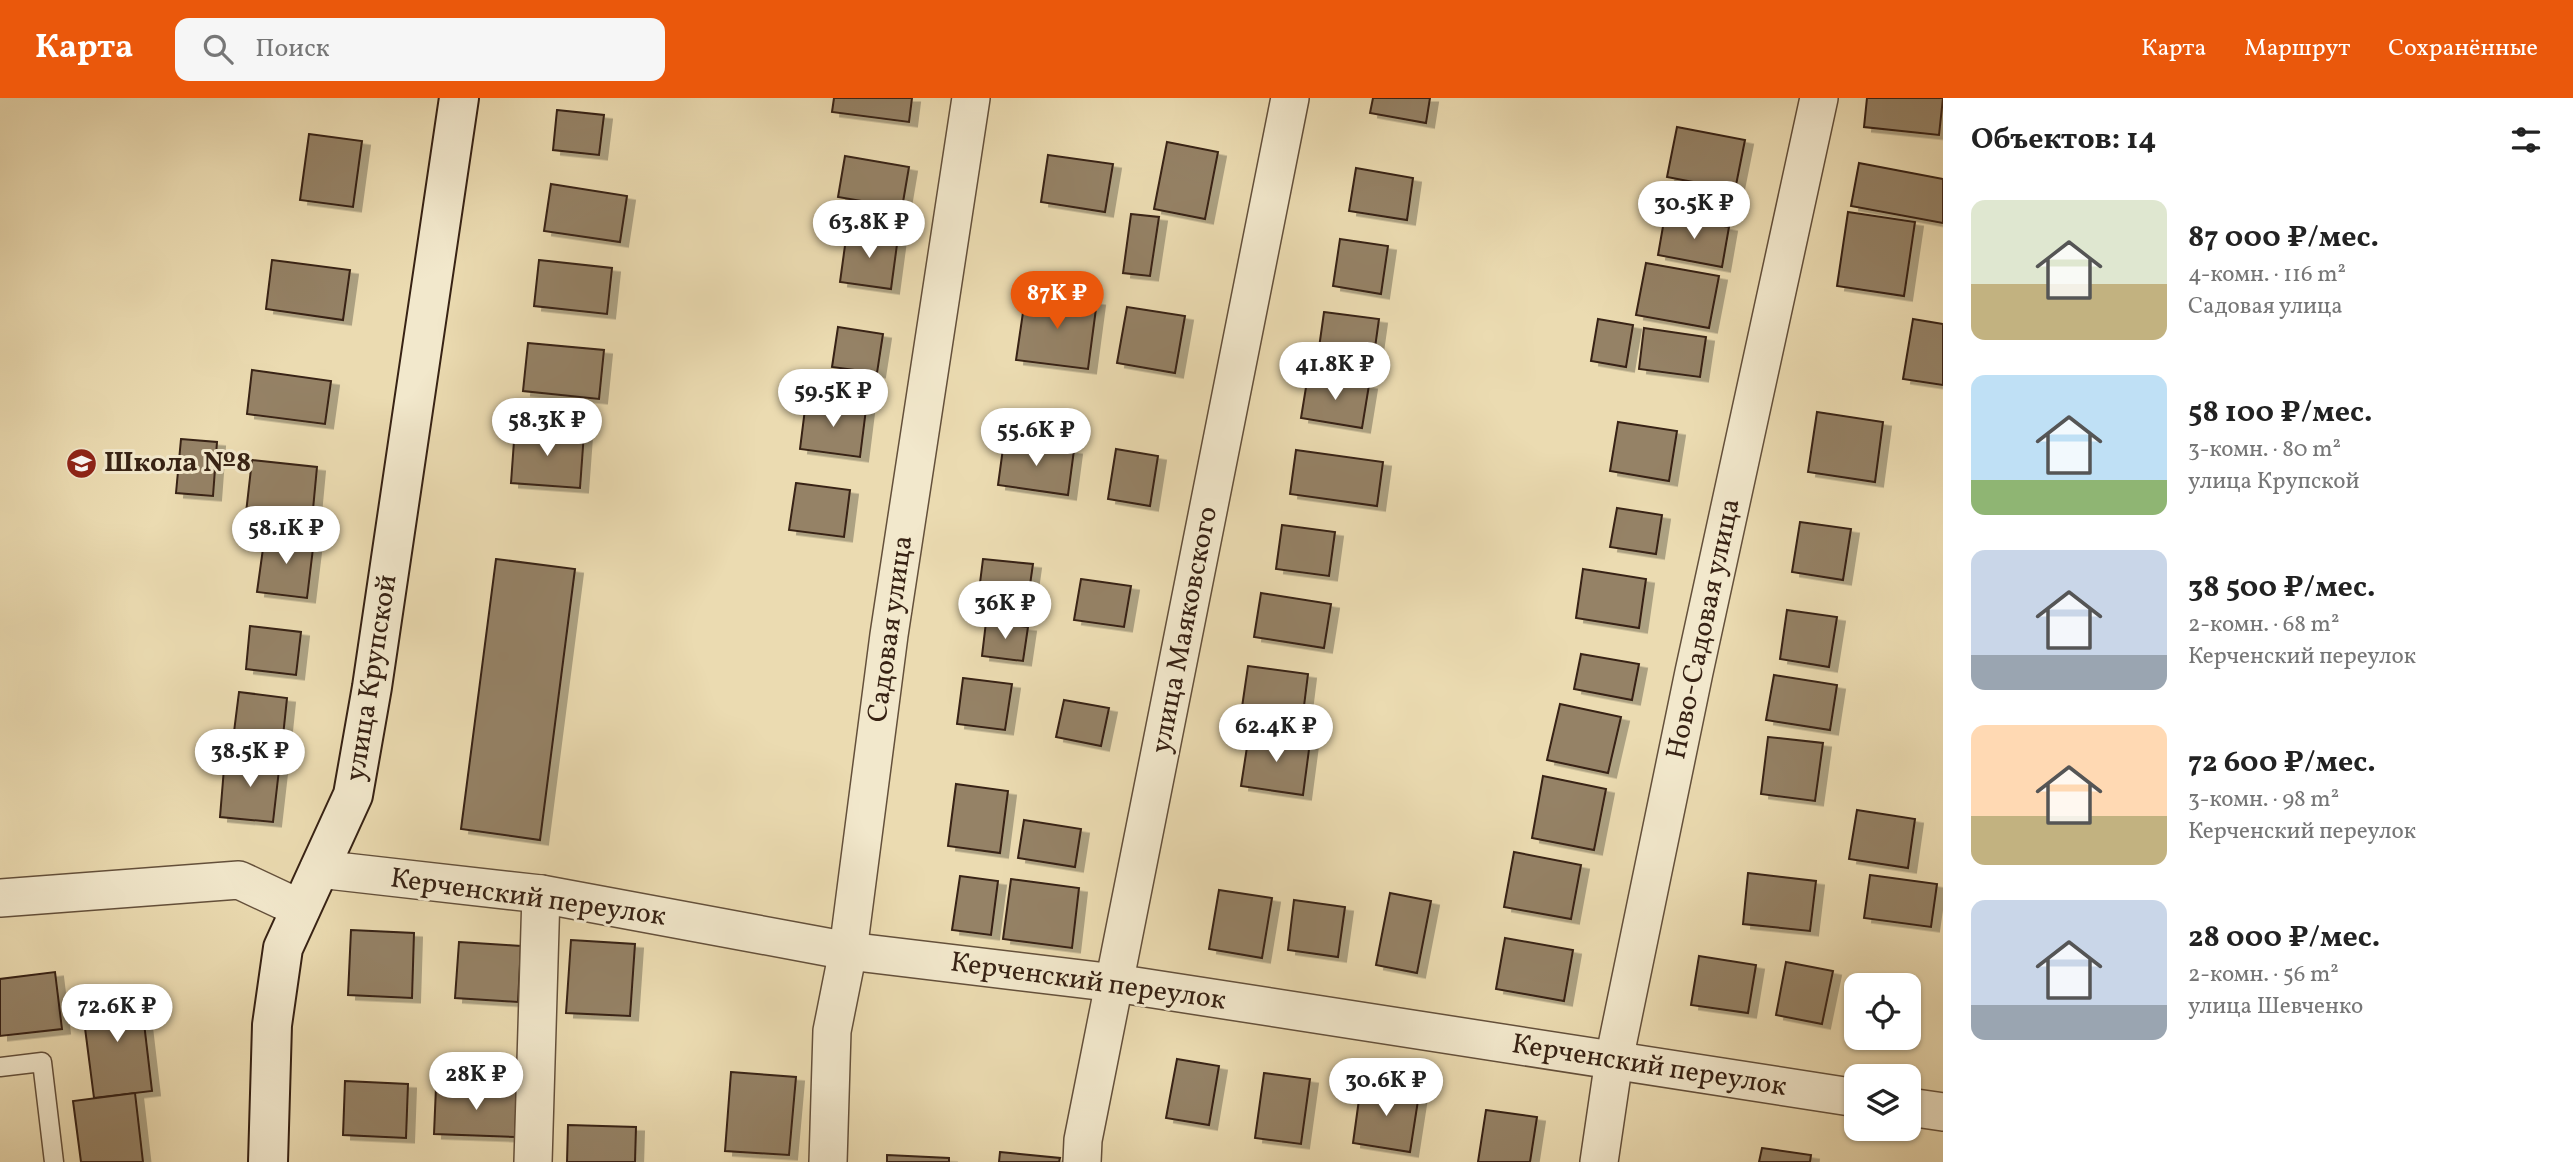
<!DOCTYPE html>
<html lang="ru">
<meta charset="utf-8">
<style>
:root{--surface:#fff;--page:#f6f6f6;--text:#222;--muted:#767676;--accent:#ea580c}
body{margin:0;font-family:Vollkorn,serif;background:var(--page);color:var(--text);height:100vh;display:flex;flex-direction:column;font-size:26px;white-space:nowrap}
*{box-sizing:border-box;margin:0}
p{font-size:23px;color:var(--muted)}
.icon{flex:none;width:38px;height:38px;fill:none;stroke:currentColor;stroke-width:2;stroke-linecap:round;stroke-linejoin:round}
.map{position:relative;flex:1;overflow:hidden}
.side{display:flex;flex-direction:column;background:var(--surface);width:630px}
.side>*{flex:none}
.tools{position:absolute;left:1844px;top:875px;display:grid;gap:14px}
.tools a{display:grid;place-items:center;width:77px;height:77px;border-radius:14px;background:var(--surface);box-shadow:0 2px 5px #0004;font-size:35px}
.price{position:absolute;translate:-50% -60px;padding:0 16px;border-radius:24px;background:#fff;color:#222;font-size:23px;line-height:46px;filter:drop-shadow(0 2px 4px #0008)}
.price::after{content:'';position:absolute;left:50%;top:42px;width:21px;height:16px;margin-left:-10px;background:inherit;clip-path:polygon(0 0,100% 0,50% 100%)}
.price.selected{background:var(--accent);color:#fff}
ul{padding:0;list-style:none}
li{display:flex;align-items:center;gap:21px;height:175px;padding:0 28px}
li span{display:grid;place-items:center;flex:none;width:196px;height:140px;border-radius:14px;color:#555}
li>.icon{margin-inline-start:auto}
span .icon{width:84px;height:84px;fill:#fffc;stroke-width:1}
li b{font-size:30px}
h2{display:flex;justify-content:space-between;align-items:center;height:84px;padding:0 28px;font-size:30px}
header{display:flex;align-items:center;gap:42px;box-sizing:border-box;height:98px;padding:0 35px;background:var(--accent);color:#fff}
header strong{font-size:33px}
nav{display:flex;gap:38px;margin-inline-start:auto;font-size:24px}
.search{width:490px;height:63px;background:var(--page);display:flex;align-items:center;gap:18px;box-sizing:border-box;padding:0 24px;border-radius:14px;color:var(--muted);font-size:26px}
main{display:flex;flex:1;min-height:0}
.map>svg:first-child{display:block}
</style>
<header>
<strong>Карта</strong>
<div class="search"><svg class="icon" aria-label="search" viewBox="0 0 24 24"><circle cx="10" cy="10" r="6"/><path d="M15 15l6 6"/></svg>Поиск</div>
<nav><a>Карта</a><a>Маршрут</a><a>Сохранённые</a></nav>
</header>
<main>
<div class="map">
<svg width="1943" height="1064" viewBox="0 0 1943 1064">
<defs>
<filter id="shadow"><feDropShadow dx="8" dy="4.5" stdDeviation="0" flood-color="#0004"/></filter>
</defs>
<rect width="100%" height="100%" fill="#ebdbb1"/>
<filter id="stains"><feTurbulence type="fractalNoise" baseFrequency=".00286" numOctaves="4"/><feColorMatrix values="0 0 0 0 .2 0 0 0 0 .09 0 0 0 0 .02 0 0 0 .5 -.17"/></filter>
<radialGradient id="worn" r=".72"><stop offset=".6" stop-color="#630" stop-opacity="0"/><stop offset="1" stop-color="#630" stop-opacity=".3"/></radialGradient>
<!-- building -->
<g fill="#958266" stroke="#372214" stroke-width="2" filter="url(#shadow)">
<path d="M834 0H912L909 24 832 14Z"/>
<path d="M1373 0H1430L1426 25 1370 15Z"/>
<path d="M1867 0H1943L1939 37 1864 29Z"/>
<path d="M557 12 604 17 599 57 553 52Z"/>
<path d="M1677 29 1745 42 1735 92 1667 79Z"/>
<path d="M309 36 362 43 353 109 300 102Z"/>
<path d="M1167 44 1218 54 1205 121 1154 111Z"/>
<path d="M1048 57 1113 66 1105 114 1041 104Z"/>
<path d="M845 58 909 69 902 110 838 99Z"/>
<path d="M1859 65 1943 81V125L1851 108Z"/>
<path d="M1356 70 1413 80 1407 122 1349 113Z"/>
<path d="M551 86 627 98 620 144 544 133Z"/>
<path d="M1848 114 1915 124 1904 198 1837 188Z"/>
<path d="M1131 116 1159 119 1150 178 1123 175Z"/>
<path d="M1665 117 1729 129 1722 169 1658 157Z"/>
<path d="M847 133 898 139 891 191 840 184Z"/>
<path d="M1340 141 1388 148 1381 196 1333 188Z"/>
<path d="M272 162 350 172 343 222 266 211Z"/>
<path d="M539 162 612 170 607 216 534 208Z"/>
<path d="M1646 165 1719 178 1709 230 1636 217Z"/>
<path d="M1026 194 1097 203 1088 271 1016 262Z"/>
<path d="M1127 209 1185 218 1175 275 1117 265Z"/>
<path d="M1324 214 1379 221 1373 264 1318 257Z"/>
<path d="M1598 221 1633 227 1626 269 1591 263Z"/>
<path d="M1913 221 1943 226V287L1903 281Z"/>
<path d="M838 229 883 236 877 275 832 269Z"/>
<path d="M1644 230 1706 239 1700 279 1639 271Z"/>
<path d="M528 245 604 252 599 301 523 293Z"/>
<path d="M252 272 331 283 325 326 247 316Z"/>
<path d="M1308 277 1369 287 1362 330 1301 320Z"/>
<path d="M806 303 866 311 860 359 800 351Z"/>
<path d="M1817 314 1883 324 1875 384 1808 374Z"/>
<path d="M1618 324 1677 333 1669 383 1610 373Z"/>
<path d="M515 329 584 335 580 390 511 385Z"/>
<path d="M181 341 217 344 213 398 176 395Z"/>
<path d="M1004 343 1074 352 1068 397 998 387Z"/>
<path d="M1116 351 1158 358 1150 408 1108 401Z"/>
<path d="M1296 352 1383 364 1377 408 1290 396Z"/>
<path d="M252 362 317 369 312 422 246 415Z"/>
<path d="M796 385 850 392 844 439 789 432Z"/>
<path d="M1617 410 1662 417 1656 456 1610 449Z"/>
<path d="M1800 424 1851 431 1843 482 1792 474Z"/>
<path d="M1282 427 1335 434 1329 478 1276 471Z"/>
<path d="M265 436 314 442 307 500 257 494Z"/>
<path d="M496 461 575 471 540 742 461 731Z"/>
<path d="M983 461 1033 466 1026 515 977 509Z"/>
<path d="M1583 471 1646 481 1639 530 1576 520Z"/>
<path d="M1081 481 1131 488 1124 529 1074 522Z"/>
<path d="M1261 495 1331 506 1324 550 1254 539Z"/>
<path d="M1787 512 1837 519 1829 569 1780 561Z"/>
<path d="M986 524 1028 529 1023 563 982 558Z"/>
<path d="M250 528 301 534 296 577 246 571Z"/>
<path d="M1581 556 1639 566 1632 602 1574 591Z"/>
<path d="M1248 568 1308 576 1302 624 1241 616Z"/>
<path d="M1774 577 1837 587 1830 632 1766 622Z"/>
<path d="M963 580 1012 586 1005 632 957 626Z"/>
<path d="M239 594 287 600 282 648 233 642Z"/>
<path d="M1064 602 1109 610 1101 648 1056 639Z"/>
<path d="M1560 606 1621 619 1608 675 1547 662Z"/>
<path d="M1249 636 1310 644 1303 697 1241 688Z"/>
<path d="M1768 639 1823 645 1815 703 1761 696Z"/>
<path d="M225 658 280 663 273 724 220 719Z"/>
<path d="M1543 678 1606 691 1594 752 1532 740Z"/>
<path d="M956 686 1008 693 1000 755 948 748Z"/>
<path d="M1857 712 1915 721 1908 770 1849 761Z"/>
<path d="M1024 722 1081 731 1075 769 1018 760Z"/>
<path d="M1514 754 1581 767 1571 821 1504 809Z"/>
<path d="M1748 775 1816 783 1810 833 1743 826Z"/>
<path d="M1870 777 1937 786 1931 829 1864 820Z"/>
<path d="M960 778 998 783 991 837 952 832Z"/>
<path d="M1011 781 1079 790 1072 850 1003 841Z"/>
<path d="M1219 792 1272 800 1262 860 1209 851Z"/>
<path d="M1390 795 1431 803 1417 875 1376 867Z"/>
<path d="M1294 802 1345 809 1338 859 1288 852Z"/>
<path d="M351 832 414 835 412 900 348 897Z"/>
<path d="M1505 840 1573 852 1564 903 1496 891Z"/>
<path d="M571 842 635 846 630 918 566 915Z"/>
<path d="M459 844 521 848 518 904 455 900Z"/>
<path d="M1699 858 1756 867 1748 915 1691 907Z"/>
<path d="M1786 864 1833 873 1822 926 1776 917Z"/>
<path d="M55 874 62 931 0 938V881Z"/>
<path d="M140 891 152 993 94 1000 81 899Z"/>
<path d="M1177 961 1219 968 1209 1027 1166 1020Z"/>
<path d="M731 974 796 979 789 1057 725 1053Z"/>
<path d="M1264 975 1310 981 1301 1046 1255 1040Z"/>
<path d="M345 983 408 986 406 1040 343 1037Z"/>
<path d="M1361 987 1419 996 1410 1054 1353 1045Z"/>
<path d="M436 989 517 992 515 1039 434 1036Z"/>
<path d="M135 995 143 1064H81L73 1003Z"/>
<path d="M1486 1012 1537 1019 1530 1064H1478Z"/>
<path d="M568 1027 636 1029 635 1064H567Z"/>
<path d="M1762 1050 1811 1057 1810 1064H1759Z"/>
<path d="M1000 1054 1060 1060 1059 1064H999Z"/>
<path d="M887 1057 949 1060V1064H887Z"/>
</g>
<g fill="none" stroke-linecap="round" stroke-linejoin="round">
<defs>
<path id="lane" d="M0 969 42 964 54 1064"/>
<g id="street">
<path d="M319 771 541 796 848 853 1115 885 1857 1000"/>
<path d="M0 800 239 782 301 811"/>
<path d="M1909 1009 1943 1014"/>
<path d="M533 1064 541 796"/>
<path d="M828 1064 832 933 848 853 889 537 971 0"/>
<path d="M1082 1064 1083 1042 1290 0"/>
<path d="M1599 1064 1614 962 1694 574 1819 0"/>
</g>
<path id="secondary" d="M268 1064 272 927 283 850 353 697 372 589 459 0"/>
</defs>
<!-- lane casing -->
<use href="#lane" stroke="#64503b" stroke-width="21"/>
<!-- street casing -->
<use href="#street" stroke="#64503b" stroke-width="40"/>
<!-- secondary casing -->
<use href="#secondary" stroke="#372214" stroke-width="42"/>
<!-- lane -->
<use href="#lane" stroke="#f2e8cc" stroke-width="18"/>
<!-- street -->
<use href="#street" stroke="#f2e8cc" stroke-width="37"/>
<!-- secondary -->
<use href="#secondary" stroke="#f2e8cc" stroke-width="38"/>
</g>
<!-- icons -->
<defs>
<symbol id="school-disc" viewBox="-11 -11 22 22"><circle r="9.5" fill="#8f2418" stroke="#f2e8cc"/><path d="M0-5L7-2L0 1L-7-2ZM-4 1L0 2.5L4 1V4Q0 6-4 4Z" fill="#fff"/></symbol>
</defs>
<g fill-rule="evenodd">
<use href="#school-disc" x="64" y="348" width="35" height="35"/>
</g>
<g text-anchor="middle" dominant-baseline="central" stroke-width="6" stroke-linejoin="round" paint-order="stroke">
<!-- poi labels -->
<g font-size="28" font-weight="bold" fill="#372214" stroke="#f2e8cc" text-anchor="start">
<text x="104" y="365">Школа №8</text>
</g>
<!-- street labels -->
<g font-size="28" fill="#372214" stroke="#f2e8cc">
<text transform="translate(891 531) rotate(-82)">Садовая улица</text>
<text transform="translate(1704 531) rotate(-78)">Ново-Садовая улица</text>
<text transform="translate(1185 532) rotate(-79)">улица Маяковского</text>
<text transform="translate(372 580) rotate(-81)">улица Крупской</text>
<text transform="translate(528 800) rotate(8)">Керченский переулок</text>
<text transform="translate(1088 884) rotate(8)">Керченский переулок</text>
<text transform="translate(1649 968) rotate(9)">Керченский переулок</text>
</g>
</g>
<rect width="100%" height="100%" filter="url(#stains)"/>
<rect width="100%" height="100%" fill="url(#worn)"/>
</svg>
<div class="tools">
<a><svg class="icon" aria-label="locate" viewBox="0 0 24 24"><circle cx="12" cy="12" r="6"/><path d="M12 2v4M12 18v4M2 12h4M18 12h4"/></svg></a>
<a><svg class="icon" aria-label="layers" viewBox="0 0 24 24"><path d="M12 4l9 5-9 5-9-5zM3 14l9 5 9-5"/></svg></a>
</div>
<b class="price" style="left:1694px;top:143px">30.5K ₽</b>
<b class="price" style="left:869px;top:162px">63.8K ₽</b>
<b class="price selected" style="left:1057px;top:233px">87K ₽</b>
<b class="price" style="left:1335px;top:304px">41.8K ₽</b>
<b class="price" style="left:833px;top:331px">59.5K ₽</b>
<b class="price" style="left:547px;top:360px">58.3K ₽</b>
<b class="price" style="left:1036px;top:370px">55.6K ₽</b>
<b class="price" style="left:286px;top:468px">58.1K ₽</b>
<b class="price" style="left:1005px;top:543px">36K ₽</b>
<b class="price" style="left:1276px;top:666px">62.4K ₽</b>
<b class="price" style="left:250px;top:691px">38.5K ₽</b>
<b class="price" style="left:117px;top:946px">72.6K ₽</b>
<b class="price" style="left:476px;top:1014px">28K ₽</b>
<b class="price" style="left:1386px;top:1020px">30.6K ₽</b>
</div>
<section class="side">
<h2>Объектов: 14<svg class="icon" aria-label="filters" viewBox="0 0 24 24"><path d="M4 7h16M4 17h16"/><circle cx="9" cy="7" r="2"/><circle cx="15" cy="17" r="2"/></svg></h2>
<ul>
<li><span style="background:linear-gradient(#dfe7d0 60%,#c2b280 0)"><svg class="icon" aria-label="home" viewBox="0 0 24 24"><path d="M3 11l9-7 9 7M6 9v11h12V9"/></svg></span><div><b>87 000 ₽/мес.</b><p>4-комн. · 116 m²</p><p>Садовая улица</p></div></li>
<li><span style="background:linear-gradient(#bfe0f5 75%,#8fb573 0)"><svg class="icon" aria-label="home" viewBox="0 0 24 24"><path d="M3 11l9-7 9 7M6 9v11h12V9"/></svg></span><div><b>58 100 ₽/мес.</b><p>3-комн. · 80 m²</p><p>улица Крупской</p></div></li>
<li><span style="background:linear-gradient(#c9d6e8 75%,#9aa5b1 0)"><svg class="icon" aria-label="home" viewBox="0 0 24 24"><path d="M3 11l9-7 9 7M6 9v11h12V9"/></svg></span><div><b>38 500 ₽/мес.</b><p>2-комн. · 68 m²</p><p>Керченский переулок</p></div></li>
<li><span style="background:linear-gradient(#ffd9b3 65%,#c2b280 0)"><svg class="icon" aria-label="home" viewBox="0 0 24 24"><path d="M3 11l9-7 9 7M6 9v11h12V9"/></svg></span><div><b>72 600 ₽/мес.</b><p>3-комн. · 98 m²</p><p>Керченский переулок</p></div></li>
<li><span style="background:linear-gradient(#c9d6e8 75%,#9aa5b1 0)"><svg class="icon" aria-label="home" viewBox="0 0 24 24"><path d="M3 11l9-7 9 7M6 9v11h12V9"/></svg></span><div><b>28 000 ₽/мес.</b><p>2-комн. · 56 m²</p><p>улица Шевченко</p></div></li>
</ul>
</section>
</main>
